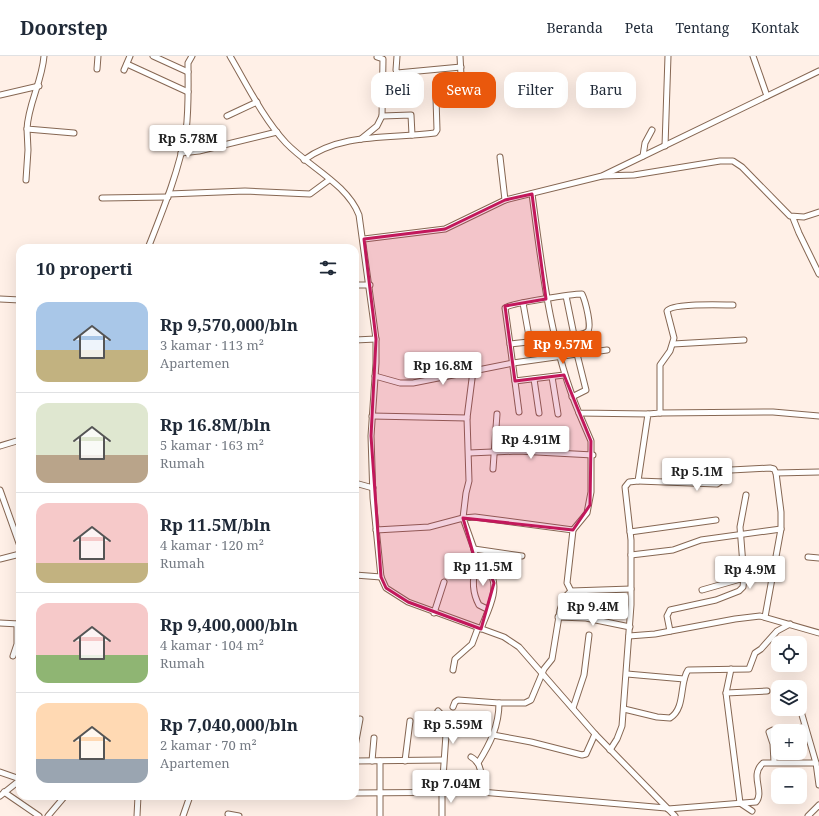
<!DOCTYPE html>
<html lang="id">
<meta charset="utf-8">
<style>
:root{--surface:#fff;--page:#f6f6f7;--text:#1f2937;--muted:#747a83;--line:#e0e1e3;--accent:#ea580c}
body{margin:0;font-family:"Noto Serif",serif;background:var(--page);color:var(--text);height:100vh;display:flex;flex-direction:column;font-size:15px;white-space:nowrap}
*{box-sizing:border-box;margin:0}
p{font-size:13px;color:var(--muted)}
.icon{flex:none;width:22px;height:22px;fill:none;stroke:currentColor;stroke-width:2;stroke-linecap:round;stroke-linejoin:round}
.map{position:relative;flex:1;overflow:hidden}
.sheet{position:absolute;left:16px;top:188px;width:343px;height:556px;display:flex;flex-direction:column;background:var(--surface);border-radius:12px;box-shadow:0 4px 16px #0002}
.sheet>*{flex:none}
.top-card{position:absolute;left:371px;top:16px;width:380px;height:36px;display:flex;gap:8px}
.controls{position:absolute;left:771px;top:580px;display:grid;gap:8px}
.controls a{display:grid;place-items:center;width:36px;height:36px;border-radius:8px;background:var(--surface);box-shadow:0 4px 16px #0002;font-size:20px}
.price{position:absolute;translate:-50% -34px;padding:0 9px;border-radius:4px;background:#fff;color:#222;font-size:13px;line-height:26px;filter:drop-shadow(0 1px 2px #0008)}
.price::after{content:'';position:absolute;left:50%;top:24px;width:12px;height:9px;margin-left:-6px;background:inherit;clip-path:polygon(0 0,100% 0,50% 100%)}
.price.current{background:var(--accent);color:#fff}
ul{padding:0;list-style:none}
li{display:flex;align-items:center;gap:12px;height:100px;padding:0 20px}
li+li{border-top:1px solid var(--line)}
li span{display:grid;place-items:center;flex:none;width:112px;height:80px;border-radius:12px;color:#555}
li>.icon{margin-inline-start:auto}
span .icon{width:48px;height:48px;fill:#fffc;stroke-width:1}
li b{font-size:17px}
h2{display:flex;justify-content:space-between;align-items:center;height:48px;padding:0 20px;font-size:17px}
.pill{padding:0 14px;border-radius:12px;background:var(--surface);box-shadow:0 4px 16px #0002;font-size:14px;line-height:36px}
.pill.current{background:var(--accent);color:#fff}
header{display:flex;align-items:center;gap:24px;box-sizing:border-box;height:56px;padding:0 20px;background:var(--surface);border-bottom:1px solid var(--line)}
header strong{font-size:19px}
nav{display:flex;gap:22px;margin-inline-start:auto;font-size:14px}
.map>svg:first-child{display:block}
</style>
<header>
<strong>Doorstep</strong>
<nav><a>Beranda</a><a>Peta</a><a>Tentang</a><a>Kontak</a></nav>
</header>
<div class="map">
<svg width="819" height="760" viewBox="0 0 819 760">
<rect width="100%" height="100%" fill="#fff0e7"/>
<g fill="none" stroke-linecap="round" stroke-linejoin="round">
<defs>
<g id="minor">
<path d="M44 0C42 26 28 48 27 73L74 77"/>
<path d="M153 0 188 16"/>
<path d="M230 0C247 29 263 62 286 87 309 111 347 128 359 159L376 283V307L371 380 373 442 381 521 386 532 408 546 504 581 519 591 595 678 675 760"/>
<path d="M397 0 396 14 397 17 461 11"/>
<path d="M753 0 767 40"/>
<path d="M127 8 188 36"/>
<path d="M97 13 98 0"/>
<path d="M124 14 130 0"/>
<path d="M0 39 39 30"/>
<path d="M227 60 257 46"/>
<path d="M382 60 411 59 412 79"/>
<path d="M361 83 377 70 382 60 383 3 377 1"/>
<path d="M665 90 668 0"/>
<path d="M181 97 199 95 277 76"/>
<path d="M643 100 645 87 652 74"/>
<path d="M500 101 505 144"/>
<path d="M304 104C342 76 391 83 435 77L437 74 436 42 438 40 462 38 460 0"/>
<path d="M603 120 634 119 720 105H733L742 111 790 160 804 161 819 156"/>
<path d="M26 124 28 94 27 73"/>
<path d="M169 138 245 135 310 138 329 124"/>
<path d="M532 138C542 212 550 288 579 357L648 358"/>
<path d="M102 142 168 141"/>
<path d="M793 162 799 177 819 218"/>
<path d="M364 183 445 173 505 144 602 120 819 15"/>
<path d="M148 192C163 154 179 115 186 75 189 52 188 29 188 7L192 0"/>
<path d="M355 229H370"/>
<path d="M0 243 20 244"/>
<path d="M523 247 530 286"/>
<path d="M556 283 510 288 505 252C510 247 574 238 582 238 585 244 593 273 587 276 584 278 577 279 574 279L566 240"/>
<path d="M355 284 376 283"/>
<path d="M510 288 519 356"/>
<path d="M673 288 744 284"/>
<path d="M473 315 467 362 469 425 466 437 463 462 474 493 477 511 490 517C501 533 486 558 481 573"/>
<path d="M375 320 400 327H413L513 307 577 298 574 279"/>
<path d="M552 321 558 358"/>
<path d="M534 323 539 357"/>
<path d="M515 325 564 319"/>
<path d="M572 341 586 334 577 298 607 294"/>
<path d="M660 357 773 356 819 360"/>
<path d="M372 360 467 362"/>
<path d="M0 390 20 384"/>
<path d="M469 397 518 395 593 399"/>
<path d="M493 413 497 358"/>
<path d="M638 425 717 428 720 426 724 416 731 414 770 412 774 413 776 417 819 416"/>
<path d="M355 427 373 432"/>
<path d="M0 434 20 490"/>
<path d="M376 474 429 471 463 462 475 461 573 474 587 457 591 436V385L579 357"/>
<path d="M630 476 716 464"/>
<path d="M474 493 522 500"/>
<path d="M631 499 673 494 701 484 781 473"/>
<path d="M808 501 819 502"/>
<path d="M0 503 20 498"/>
<path d="M477 511C471 523 473 538 479 549L487 553"/>
<path d="M355 519 381 521"/>
<path d="M702 534 744 522"/>
<path d="M571 535 567 527 573 474"/>
<path d="M434 557 444 526"/>
<path d="M558 561 586 562 630 571"/>
<path d="M765 561 781 473V456L776 417"/>
<path d="M0 567 19 568"/>
<path d="M670 575 667 560 670 554 716 544 739 535 743 531 744 522 740 471 746 439"/>
<path d="M629 580 655 578 735 563 760 560 819 577"/>
<path d="M13 600 17 588V568"/>
<path d="M731 613 726 637 740 747 752 755"/>
<path d="M453 614 455 603 472 588 478 572"/>
<path d="M627 618 684 623"/>
<path d="M726 637 767 635"/>
<path d="M453 651 455 646 458 644 499 647"/>
<path d="M573 652 584 619 589 579"/>
<path d="M800 652 816 707 819 729"/>
<path d="M624 653 657 661 670 662C686 652 679 627 688 614L749 613 755 597 761 593 777 575 790 568"/>
<path d="M438 655 447 664 442 736V760"/>
<path d="M493 679 531 686 582 699 586 698 595 678"/>
<path d="M355 690 360 663"/>
<path d="M610 694 617 683 622 670 631 549V484L625 431 629 426 638 425 648 358 660 357V309L670 295 674 282 667 255C672 247 721 249 733 249"/>
<path d="M471 701C484 708 481 724 481 736"/>
<path d="M355 705 443 704"/>
<path d="M372 705 374 682"/>
<path d="M380 705V760"/>
<path d="M405 705 410 665"/>
<path d="M774 706 773 688 769 676 773 674 805 671"/>
<path d="M478 707C490 688 499 670 499 647H525L531 644 544 613 552 603 560 554 564 542 571 535 631 533"/>
<path d="M0 716 20 723"/>
<path d="M4 736 39 760"/>
<path d="M355 737 481 736 666 752"/>
<path d="M0 740 20 724"/>
<path d="M668 753 756 746C765 735 749 720 763 707H816"/>
<path d="M228 758 239 760"/>
<path d="M48 760 65 740"/>
<path d="M137 760 138 740"/>
<path d="M183 760 190 740"/>
<path d="M808 760 819 749"/>
</g>
</defs>
<!-- minor casing -->
<use href="#minor" stroke="#866753" stroke-width="7"/>
<!-- minor -->
<use href="#minor" stroke="#fff" stroke-width="5"/>
</g>
<!-- marked area -->
<path fill="#c2185b" fill-opacity="0.2" stroke="#c2185b" stroke-width="3" stroke-linejoin="round" d="M532 138 546 243 505 250 515 325 564 319 591 385 590 449 573 474 463 462 477 511 490 517 494 527 481 573 408 546 386 532 381 521 371 380 376 283 364 183 445 173 505 144Z"/>
</svg>
<div class="controls">
<a><svg class="icon" aria-label="locate" viewBox="0 0 24 24"><circle cx="12" cy="12" r="6"/><path d="M12 2v4M12 18v4M2 12h4M18 12h4"/></svg></a>
<a><svg class="icon" aria-label="layers" viewBox="0 0 24 24"><path d="M12 4l9 5-9 5-9-5zM3 14l9 5 9-5"/></svg></a>
<a>+</a>
<a>−</a>
</div>
<b class="price" style="left:188px;top:103px">Rp 5.78M</b>
<b class="price current" style="left:563px;top:309px">Rp 9.57M</b>
<b class="price" style="left:443px;top:330px">Rp 16.8M</b>
<b class="price" style="left:531px;top:404px">Rp 4.91M</b>
<b class="price" style="left:697px;top:436px">Rp 5.1M</b>
<b class="price" style="left:483px;top:531px">Rp 11.5M</b>
<b class="price" style="left:750px;top:534px">Rp 4.9M</b>
<b class="price" style="left:593px;top:571px">Rp 9.4M</b>
<b class="price" style="left:453px;top:689px">Rp 5.59M</b>
<b class="price" style="left:451px;top:748px">Rp 7.04M</b>
<div class="top-card">
<a class="pill">Beli</a>
<a class="pill current">Sewa</a>
<a class="pill">Filter</a>
<a class="pill">Baru</a>
</div>
<section class="sheet">
<h2>10 properti<svg class="icon" aria-label="filters" viewBox="0 0 24 24"><path d="M4 7h16M4 17h16"/><circle cx="9" cy="7" r="2"/><circle cx="15" cy="17" r="2"/></svg></h2>
<ul>
<li><span style="background:linear-gradient(#a9c7e8 60%,#c2b280 0)"><svg class="icon" aria-label="home" viewBox="0 0 24 24"><path d="M3 11l9-7 9 7M6 9v11h12V9"/></svg></span><div><b>Rp 9,570,000/bln</b><p>3 kamar · 113 m²</p><p>Apartemen</p></div></li>
<li><span style="background:linear-gradient(#dfe7d0 65%,#b9a48a 0)"><svg class="icon" aria-label="home" viewBox="0 0 24 24"><path d="M3 11l9-7 9 7M6 9v11h12V9"/></svg></span><div><b>Rp 16.8M/bln</b><p>5 kamar · 163 m²</p><p>Rumah</p></div></li>
<li><span style="background:linear-gradient(#f6c9c9 75%,#c2b280 0)"><svg class="icon" aria-label="home" viewBox="0 0 24 24"><path d="M3 11l9-7 9 7M6 9v11h12V9"/></svg></span><div><b>Rp 11.5M/bln</b><p>4 kamar · 120 m²</p><p>Rumah</p></div></li>
<li><span style="background:linear-gradient(#f6c9c9 65%,#8fb573 0)"><svg class="icon" aria-label="home" viewBox="0 0 24 24"><path d="M3 11l9-7 9 7M6 9v11h12V9"/></svg></span><div><b>Rp 9,400,000/bln</b><p>4 kamar · 104 m²</p><p>Rumah</p></div></li>
<li><span style="background:linear-gradient(#ffd9b3 70%,#9aa5b1 0)"><svg class="icon" aria-label="home" viewBox="0 0 24 24"><path d="M3 11l9-7 9 7M6 9v11h12V9"/></svg></span><div><b>Rp 7,040,000/bln</b><p>2 kamar · 70 m²</p><p>Apartemen</p></div></li>
</ul>
</section>
</div>
